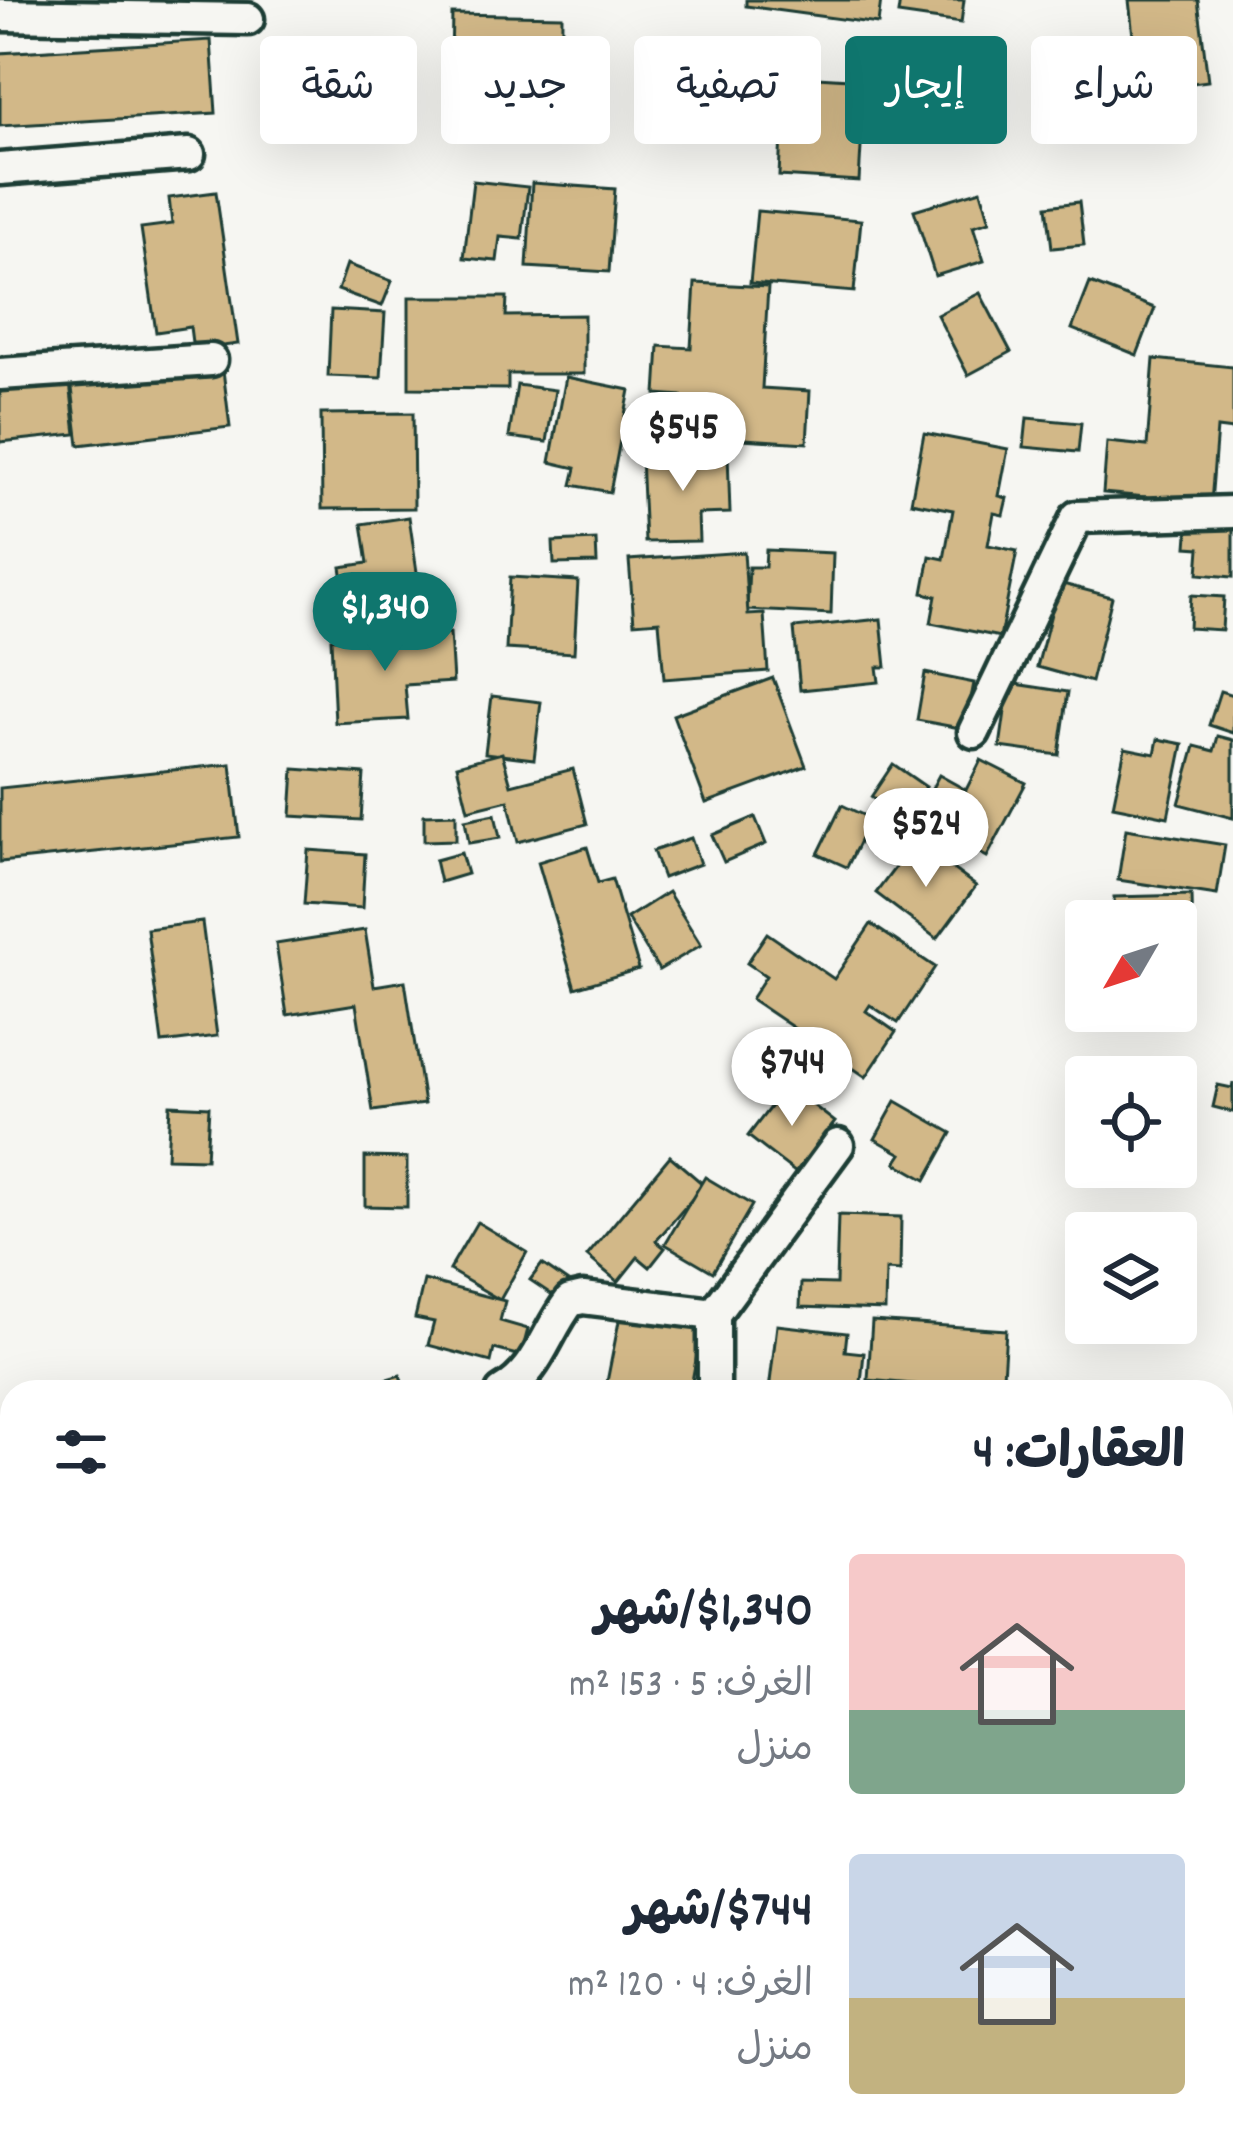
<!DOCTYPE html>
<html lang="ar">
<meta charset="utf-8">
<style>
:root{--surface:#fff;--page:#f2f2f3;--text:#1f2937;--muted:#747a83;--accent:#0f766e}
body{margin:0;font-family:Dekko,"Playpen Sans Arabic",sans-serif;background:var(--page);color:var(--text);direction:rtl;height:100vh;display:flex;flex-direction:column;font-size:45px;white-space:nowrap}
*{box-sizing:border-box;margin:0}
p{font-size:39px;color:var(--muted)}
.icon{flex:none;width:66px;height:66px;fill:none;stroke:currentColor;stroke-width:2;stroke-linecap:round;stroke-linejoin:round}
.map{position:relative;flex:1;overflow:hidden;direction:ltr}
.panel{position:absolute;left:0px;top:1380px;width:1233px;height:771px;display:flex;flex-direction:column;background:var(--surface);border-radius:36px 36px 0 0;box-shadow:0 12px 48px #0002;direction:rtl}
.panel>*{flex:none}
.banner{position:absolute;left:36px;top:36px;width:1161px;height:108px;direction:rtl;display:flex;gap:24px}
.needle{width:78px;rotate:231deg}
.fabs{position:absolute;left:1065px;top:900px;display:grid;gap:24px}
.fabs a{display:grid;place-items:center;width:132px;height:132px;border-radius:12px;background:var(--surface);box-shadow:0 12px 48px #0002;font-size:60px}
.price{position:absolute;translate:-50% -102px;padding:0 27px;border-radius:42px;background:#fff;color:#222;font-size:39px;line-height:78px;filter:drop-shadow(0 3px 6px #0008)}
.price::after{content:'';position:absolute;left:50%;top:72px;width:36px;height:27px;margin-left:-18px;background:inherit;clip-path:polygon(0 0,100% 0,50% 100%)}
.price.on{background:var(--accent);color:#fff}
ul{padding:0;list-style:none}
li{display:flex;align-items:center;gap:36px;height:300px;padding:0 48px}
li span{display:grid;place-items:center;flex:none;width:336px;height:240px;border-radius:12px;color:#555}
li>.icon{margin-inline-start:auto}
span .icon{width:144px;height:144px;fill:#fffc;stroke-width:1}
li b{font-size:51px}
h2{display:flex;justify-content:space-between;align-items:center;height:144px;padding:0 48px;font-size:51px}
.tag{padding:0 42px;border-radius:12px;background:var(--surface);box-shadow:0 12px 48px #0002;font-size:42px;line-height:108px}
.tag.on{background:var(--accent);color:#fff}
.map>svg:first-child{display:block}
</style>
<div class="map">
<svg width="1233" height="2149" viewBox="0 0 1233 2149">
<rect width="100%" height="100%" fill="#f6f6f2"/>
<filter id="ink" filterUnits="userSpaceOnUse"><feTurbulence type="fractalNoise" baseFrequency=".00833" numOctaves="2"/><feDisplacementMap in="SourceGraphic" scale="24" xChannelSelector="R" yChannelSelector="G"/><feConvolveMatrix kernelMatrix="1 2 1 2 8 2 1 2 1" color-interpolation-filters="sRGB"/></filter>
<g filter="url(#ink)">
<!-- building -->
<g fill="#d2b888" stroke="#1f3d34" stroke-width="3">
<path d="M746 0H881L878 24 746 6Z"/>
<path d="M900 0H964L961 23 898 14Z"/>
<path d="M1129 0H1198L1208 81 1139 90Z"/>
<path d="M452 14 562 16 561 109 450 106Z"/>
<path d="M211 40 216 113 0 126V53Z"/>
<path d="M317 70 376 71 377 124H317Z"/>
<path d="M784 75 865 80 859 181 779 176Z"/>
<path d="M473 181 528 187 522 239 500 237 497 261 464 258Z"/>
<path d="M532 183 615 189 609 272 527 267Z"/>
<path d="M981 190 990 221 973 226 984 261 935 276 914 210Z"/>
<path d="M216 192 238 344 193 350 190 327 156 332 141 228 172 224 169 198Z"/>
<path d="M1079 202 1084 245 1052 248 1047 206Z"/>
<path d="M757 211 861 220 854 292 750 283Z"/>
<path d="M347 264 392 281 382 306 338 290Z"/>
<path d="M695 283 768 287 762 388 810 391 807 443 679 435 681 396 656 394 659 346 691 348Z"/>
<path d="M1090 283 1155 308 1137 355 1072 329Z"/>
<path d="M980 293 1011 352 968 375 937 315Z"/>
<path d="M409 297H507L506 316 584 315V374H508V389L409 388Z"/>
<path d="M331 310 385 313 381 378 328 376Z"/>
<path d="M1154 359 1233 367V430L1217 428 1211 503 1103 493 1107 442 1147 446Z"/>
<path d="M222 362 230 427 79 445 71 380Z"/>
<path d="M69 374 76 434 0 442V380Z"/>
<path d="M566 377 630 390 610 492 572 485 576 468 550 462Z"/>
<path d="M517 385 555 390 547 442 509 437Z"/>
<path d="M413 413 414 508 322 509 321 414Z"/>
<path d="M1027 418 1081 423 1078 452 1024 447Z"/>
<path d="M924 433 1008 449 999 496 1007 498 1003 515 994 513 988 545 1017 551 1000 637 931 623 936 596 923 593 930 556 944 559 953 510 911 502Z"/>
<path d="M728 454 730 513 698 514 699 541 645 542 641 457Z"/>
<path d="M409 517 420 593 347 604 341 567 368 563 362 524Z"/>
<path d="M1189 521 1233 525V577L1198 574 1200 548 1187 547Z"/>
<path d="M596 540 597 563 554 564 553 542Z"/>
<path d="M766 550 833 553 831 614 747 610 749 567H765Z"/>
<path d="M744 552 748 615 764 614 768 671 664 679 659 621 634 623 629 560Z"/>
<path d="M510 577 578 581 574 653 506 649Z"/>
<path d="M1059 583 1112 597 1091 682 1037 667Z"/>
<path d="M1191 595 1224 597 1222 630 1189 628Z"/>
<path d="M881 619 886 667H877L879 682 800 690 794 628Z"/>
<path d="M450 633 453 682 405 685 408 719 335 723 331 639Z"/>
<path d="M925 673 974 683 965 729 917 720Z"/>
<path d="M773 678 806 766 706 803 673 715Z"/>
<path d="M1009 683 1068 692 1059 755 1000 747Z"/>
<path d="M1220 691 1233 695V733L1209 725Z"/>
<path d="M492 696 541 702 534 759 485 753Z"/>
<path d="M1218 736 1233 740V818L1179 804 1195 746 1214 751Z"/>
<path d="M1158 739 1183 744 1168 817 1113 806 1125 748 1155 754Z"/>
<path d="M502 753 511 785 573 769 587 824 518 842 508 800 468 810 457 765Z"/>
<path d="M981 760 1026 783 987 857 916 818 939 775 966 790Z"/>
<path d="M231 764 239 837 0 862V788Z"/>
<path d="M893 764 926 787 904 820 871 797Z"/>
<path d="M294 769 364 774 361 820 291 816Z"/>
<path d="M842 805 871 819 847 867 818 854Z"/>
<path d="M456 814V840L424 841V815Z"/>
<path d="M495 814 500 838 469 843 465 820Z"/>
<path d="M755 817 766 844 724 862 712 835Z"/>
<path d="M1126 829 1225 845 1217 895 1118 880Z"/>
<path d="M691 838 700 864 663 878 653 851Z"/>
<path d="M915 841 976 886 937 939 876 893Z"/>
<path d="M587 847 598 883 612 879 639 969 575 988 538 862Z"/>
<path d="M308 850 365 854 362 908 304 904Z"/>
<path d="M461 853 467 874 440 882 435 860Z"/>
<path d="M668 892 701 945 659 970 627 918Z"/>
<path d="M1191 895 1192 938 1181 939 1182 983 1176 984V921H1115L1114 897Z"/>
<path d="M202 922 217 1036 162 1043 147 929Z"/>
<path d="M871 924 935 967 898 1023 870 1005 866 1011 896 1032 866 1077 751 999 766 976 747 963 767 933 834 979Z"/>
<path d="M365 930 374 986 405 981 424 1104 373 1111 356 1004 287 1015 276 944Z"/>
<path d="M1233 1083V1112L1213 1107 1218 1085 1232 1088Z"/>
<path d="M787 1085 835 1122 796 1173 748 1136Z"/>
<path d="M896 1101 952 1133 926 1180 896 1163 902 1154 875 1139Z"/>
<path d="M170 1105 209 1107 206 1159 167 1158Z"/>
<path d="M670 1156 704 1185 656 1241 665 1248 650 1267 638 1257 618 1282 587 1256Z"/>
<path d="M365 1157 407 1158V1207L365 1206Z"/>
<path d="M705 1177 752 1205 713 1272 665 1244Z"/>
<path d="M838 1215 901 1217 900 1271 886 1270 885 1310 800 1307 801 1283 836 1284Z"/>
<path d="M477 1222 527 1252 500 1300 449 1270Z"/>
<path d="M542 1264 568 1282 557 1298 530 1280Z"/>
<path d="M424 1280 505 1301 500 1321 528 1329 521 1356 494 1349 491 1362 428 1345 434 1322 415 1318Z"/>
<path d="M621 1311 702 1327 690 1392H605Z"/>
<path d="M872 1321 1006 1330 1002 1392 868 1380Z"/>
<path d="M777 1325 847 1333 845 1351 864 1353 860 1392 769 1390Z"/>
<path d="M400 1375 405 1392H344Z"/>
<path d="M1221 1472 1233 1473V1536H1221Z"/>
<path d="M1228 1539H1233V1604H1221V1562H1228Z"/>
<path d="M1221 1743 1233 1745V1797L1221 1795Z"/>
<path d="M12 1854V1905L1 1907 0 1855Z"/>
<path d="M7 1915H12V2012H0V1959H8Z"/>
<path d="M0 2072 12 2073V2139H114V2149H0Z"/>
<path d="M1221 2089 1233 2090V2149H1199L1200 2139H1221Z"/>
<path d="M384 2139H449L450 2149H384Z"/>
<path d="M617 2139H694L695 2149H617Z"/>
<path d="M714 2139H802L803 2149H714Z"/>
<path d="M840 2139H899L856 2149H842Z"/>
<rect x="917" y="2139" width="92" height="10"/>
<rect x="1098" y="2139" width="92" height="10"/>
</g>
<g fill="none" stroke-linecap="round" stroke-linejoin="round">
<defs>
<g id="minor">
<path d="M0 15 248 19"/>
<path d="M0 169 189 154"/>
<path d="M0 374 211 360"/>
<path d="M974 732 1077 517 1233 512"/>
<path d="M502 1392C539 1371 545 1333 570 1301L583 1298 714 1314"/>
<path d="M714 1392V1314L838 1145"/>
<path d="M0 1599 12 1596"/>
<path d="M0 2055 12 2056"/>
</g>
</defs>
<!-- minor casing -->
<use href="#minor" stroke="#1f3d34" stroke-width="39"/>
<!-- minor -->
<use href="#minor" stroke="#f6f6f2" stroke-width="30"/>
</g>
</g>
</svg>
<div class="fabs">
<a><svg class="needle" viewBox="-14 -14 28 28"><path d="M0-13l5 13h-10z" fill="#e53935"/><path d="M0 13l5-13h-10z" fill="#747a83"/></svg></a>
<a><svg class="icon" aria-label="locate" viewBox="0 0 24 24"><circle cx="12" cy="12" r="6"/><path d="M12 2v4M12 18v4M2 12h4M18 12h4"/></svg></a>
<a><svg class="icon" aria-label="layers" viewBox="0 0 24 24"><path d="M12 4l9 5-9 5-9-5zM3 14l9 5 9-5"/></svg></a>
</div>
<b class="price" style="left:683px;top:494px">$545</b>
<b class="price on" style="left:385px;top:674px">$1,340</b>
<b class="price" style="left:926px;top:890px">$524</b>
<b class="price" style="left:792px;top:1129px">$744</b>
<div class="banner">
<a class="tag">شراء</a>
<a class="tag on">إيجار</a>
<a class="tag">تصفية</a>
<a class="tag">جديد</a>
<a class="tag">شقة</a>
</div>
<section class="panel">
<h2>العقارات: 4<svg class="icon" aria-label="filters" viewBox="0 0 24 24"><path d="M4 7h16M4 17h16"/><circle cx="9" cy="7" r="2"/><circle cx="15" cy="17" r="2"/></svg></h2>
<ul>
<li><span style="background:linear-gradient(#f6c9c9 65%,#7fa58c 0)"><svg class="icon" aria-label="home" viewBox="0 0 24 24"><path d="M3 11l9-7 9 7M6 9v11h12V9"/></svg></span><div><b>$1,340/شهر</b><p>الغرف: 5 · 153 m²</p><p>منزل</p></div></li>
<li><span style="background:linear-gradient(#c9d6e8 60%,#c2b280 0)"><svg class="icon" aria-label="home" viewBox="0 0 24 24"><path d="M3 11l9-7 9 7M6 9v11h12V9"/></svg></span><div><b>$744/شهر</b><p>الغرف: 4 · 120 m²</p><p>منزل</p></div></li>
</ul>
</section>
</div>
